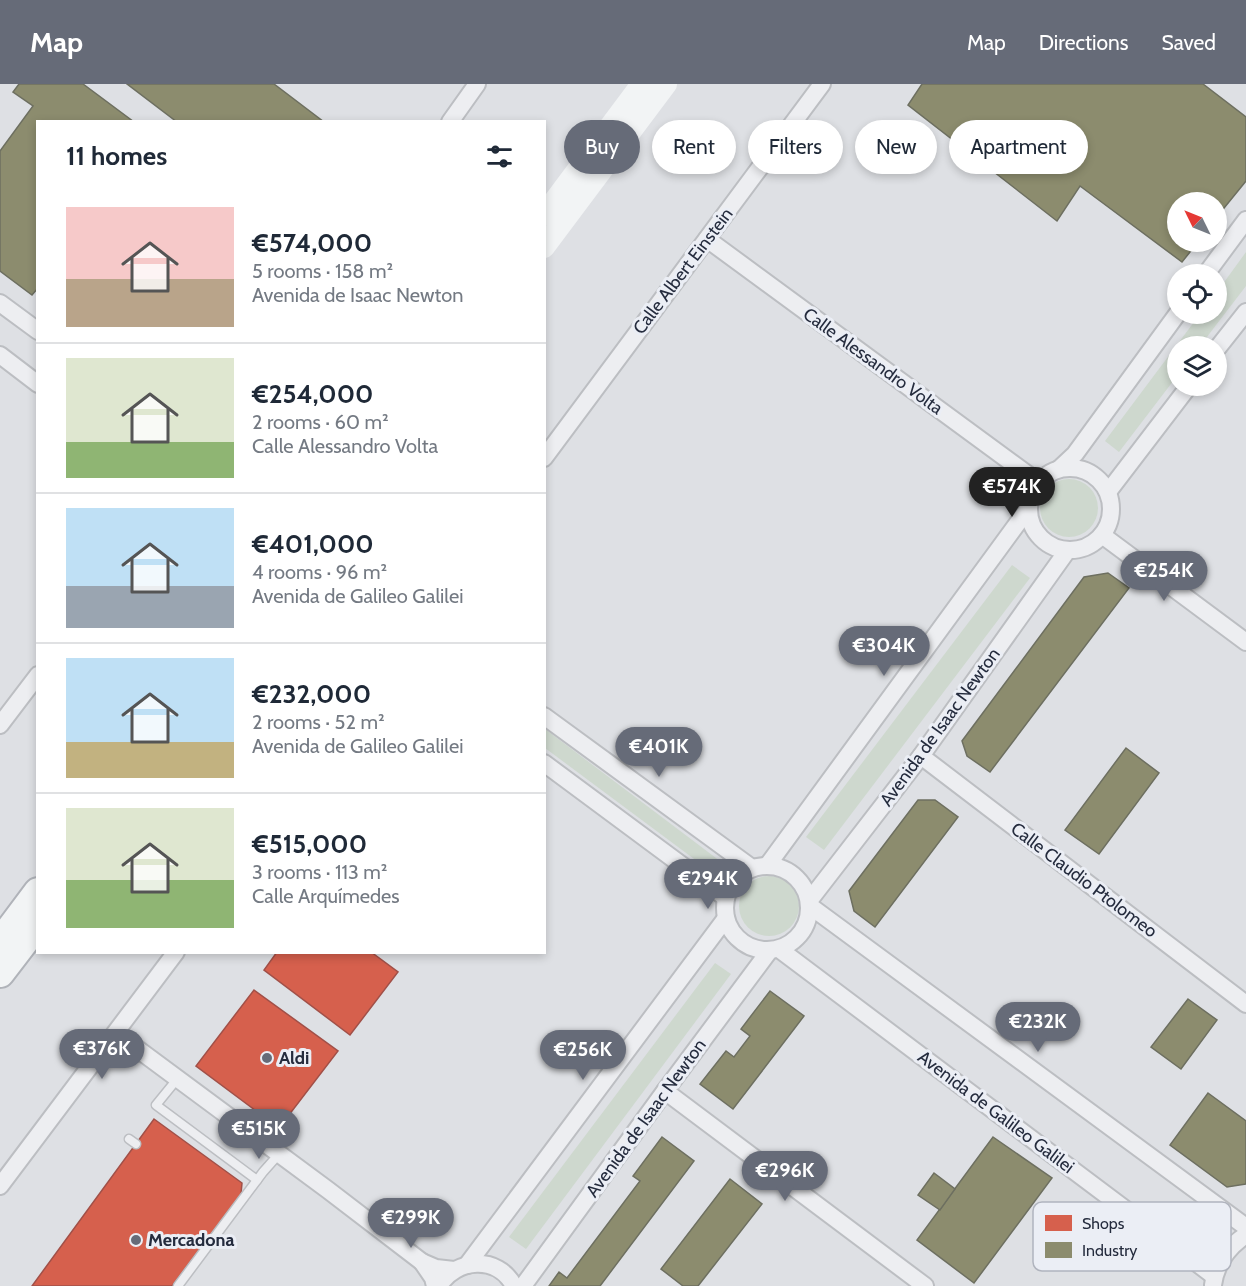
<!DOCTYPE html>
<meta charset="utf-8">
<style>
:root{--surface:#fff;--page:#f6f6f7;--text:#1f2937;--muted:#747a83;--line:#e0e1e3;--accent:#666b78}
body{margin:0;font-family:Cabin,sans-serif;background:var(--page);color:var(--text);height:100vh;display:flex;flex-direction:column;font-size:22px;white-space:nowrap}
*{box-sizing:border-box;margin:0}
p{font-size:20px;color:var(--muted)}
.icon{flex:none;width:33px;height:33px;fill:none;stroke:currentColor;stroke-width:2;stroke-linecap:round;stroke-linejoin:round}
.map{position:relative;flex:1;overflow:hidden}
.drawer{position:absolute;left:36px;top:36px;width:510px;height:834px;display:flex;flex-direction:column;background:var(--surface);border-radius:0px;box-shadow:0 3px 9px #0003}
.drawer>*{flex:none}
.hud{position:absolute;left:564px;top:36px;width:570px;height:54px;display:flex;gap:12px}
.needle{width:39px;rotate:313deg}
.controls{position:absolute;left:1167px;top:108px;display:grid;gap:12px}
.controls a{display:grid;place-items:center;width:60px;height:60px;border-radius:50%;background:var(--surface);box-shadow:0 3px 9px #0003;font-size:30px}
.price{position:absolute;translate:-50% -51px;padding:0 14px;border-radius:21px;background:var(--accent);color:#fff;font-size:20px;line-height:39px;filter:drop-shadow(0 2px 3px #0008)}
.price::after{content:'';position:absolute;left:50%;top:36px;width:18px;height:14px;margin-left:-9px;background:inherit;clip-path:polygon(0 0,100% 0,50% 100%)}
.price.active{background:#222;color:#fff}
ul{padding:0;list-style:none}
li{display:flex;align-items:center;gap:18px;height:150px;padding:0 30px}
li+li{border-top:2px solid var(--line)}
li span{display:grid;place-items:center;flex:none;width:168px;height:120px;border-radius:0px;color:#555}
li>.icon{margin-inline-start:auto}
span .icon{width:72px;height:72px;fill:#fffc;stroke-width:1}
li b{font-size:26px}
h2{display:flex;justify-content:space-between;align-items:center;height:72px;padding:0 30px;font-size:26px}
.tag{padding:0 21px;border-radius:27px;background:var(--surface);box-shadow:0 3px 9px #0003;font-size:21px;line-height:54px}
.tag.active{background:var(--accent);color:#fff}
header{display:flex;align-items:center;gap:36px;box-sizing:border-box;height:84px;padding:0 30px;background:var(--accent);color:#fff}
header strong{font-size:28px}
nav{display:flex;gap:33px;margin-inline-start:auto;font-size:21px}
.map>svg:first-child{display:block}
</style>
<header>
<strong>Map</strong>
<nav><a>Map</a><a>Directions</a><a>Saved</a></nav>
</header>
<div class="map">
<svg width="1246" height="1202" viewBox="0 0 1246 1202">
<rect width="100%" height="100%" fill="#dee0e4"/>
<!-- green -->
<g fill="#ced8ce">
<path d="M1246 168V202L1200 262H1178L1177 292 1119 368 1105 357 1200 230H1216L1217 208Z"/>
<circle cx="1069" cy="424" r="29"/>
<path d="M1012 481 1030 494 824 766 806 753Z"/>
<path d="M545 645 720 777 713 789 545 664Z"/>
<circle cx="769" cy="822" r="30"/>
<path d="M715 879 731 890 526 1165 509 1153Z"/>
</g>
<!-- shops -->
<g fill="#d6604d" stroke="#a15048" stroke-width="1.5">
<path d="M277 868H371L398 888 350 951 264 886Z"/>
<path d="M254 906 338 967 279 1044 196 982Z"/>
<path d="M154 1035 242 1099 241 1110 172 1202H32Z"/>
</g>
<!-- industry -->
<g fill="#8c8c6e" stroke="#6d6f60" stroke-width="1.5">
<path d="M19 0H83L134 38H38V204L32 211 0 187V67L33 22 13 8Z"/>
<path d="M127 0H274L324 38H177Z"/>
<path d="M922 0H1203L1246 33V97L1216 134V118H1178V158H1198L1182 178 1080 102 1057 137 908 21Z"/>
<path d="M1108 489 1129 504 990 688 967 672 962 657 1084 493Z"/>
<path d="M1126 664 1159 689 1099 770 1065 746Z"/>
<path d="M918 716H935L958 733 875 843 854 827 849 807Z"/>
<path d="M770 907 804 932 733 1025 700 1000 726 967 734 973 750 952 741 945Z"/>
<path d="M1188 915 1217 936 1181 985 1151 963Z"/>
<path d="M1208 1009 1246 1037V1100L1227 1103 1170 1061Z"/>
<path d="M662 1053 694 1077 600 1202H549L559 1188 567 1194 640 1097 633 1092Z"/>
<path d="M993 1053 1052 1094 974 1199 917 1156Z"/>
<path d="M934 1089 955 1105 940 1126 918 1111Z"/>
<path d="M730 1095 762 1120 698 1202H683L661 1185Z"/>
</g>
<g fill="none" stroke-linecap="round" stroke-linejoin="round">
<defs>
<g id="lane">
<path d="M178 994 156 1021 257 1096"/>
<path d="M129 1055 136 1060"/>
<path d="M178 1202 263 1088 279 1070"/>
</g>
<g id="street">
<path d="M450 38 477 0"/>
<path d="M707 155 1038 398"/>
<path d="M1206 190 1246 136"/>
<path d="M0 219 38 247"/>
<path d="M1216 266 1246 228"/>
<path d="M0 271 38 300"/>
<path d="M544 374 822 0"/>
<circle cx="1070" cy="425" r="41"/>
<path d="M1059 385 1075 370 1178 229"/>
<path d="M1108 408 1189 302"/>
<path d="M1102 451 1246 558"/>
<path d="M544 632 752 784"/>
<path d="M0 641 38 591"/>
<path d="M921 672 1246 920"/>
<path d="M544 679 726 814"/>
<circle cx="767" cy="824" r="42"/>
<path d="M767 782 1028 425"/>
<path d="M809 817 921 672 1067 467"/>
<path d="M810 822 1246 1143"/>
<path d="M779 865 1214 1192"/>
<path d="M116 949 328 1106 422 1178"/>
<path d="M665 1007 925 1202"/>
<path d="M0 1102 176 868"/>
<path d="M467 1181 726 834"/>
<path d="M1213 1201C1216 1179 1228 1163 1246 1151"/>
<path d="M435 1202 433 1194 422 1178 436 1184 454 1186"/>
<path d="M439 1202C456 1174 498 1171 514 1202"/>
<path d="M523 1202 665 1007 770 866"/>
</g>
<g id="highway">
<path d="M0 859 38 808"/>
<path d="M0 889 33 846"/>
</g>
</defs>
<!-- lane casing -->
<use href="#lane" stroke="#bcbec2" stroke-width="11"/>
<!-- street casing -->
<use href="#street" stroke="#bcbec2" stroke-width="20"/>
<!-- highway casing -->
<use href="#highway" stroke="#b0b3b9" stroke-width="32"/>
<!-- lane -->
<use href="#lane" stroke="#edeef1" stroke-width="8"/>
<!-- street -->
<use href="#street" stroke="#edeef1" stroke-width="16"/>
<!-- secondary -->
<g stroke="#f2f4f5" stroke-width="22">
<path d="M544 131 642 0"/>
<path d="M544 163 666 0"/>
</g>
<!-- highway -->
<use href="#highway" stroke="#f2f4f5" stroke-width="28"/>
</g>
<!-- markers -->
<g fill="#666b78" stroke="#ebeef5" stroke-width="2">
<circle cx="267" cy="974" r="6"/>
<circle cx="136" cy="1156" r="6"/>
</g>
<g text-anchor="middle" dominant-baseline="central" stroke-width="6" stroke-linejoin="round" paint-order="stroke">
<!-- street labels -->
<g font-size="18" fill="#252c3e" stroke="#ebeef5">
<text transform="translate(683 187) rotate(-53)">Calle Albert Einstein</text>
<text transform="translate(873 277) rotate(36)">Calle Alessandro Volta</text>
<text transform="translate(940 643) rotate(-54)">Avenida de Isaac Newton</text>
<text transform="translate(1084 796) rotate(37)">Calle Claudio Ptolomeo</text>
<text transform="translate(996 1028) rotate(37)">Avenida de Galileo Galilei</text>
<text transform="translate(646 1034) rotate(-54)">Avenida de Isaac Newton</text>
</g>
<!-- poi labels -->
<g font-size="18" font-weight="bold" fill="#252c3e" stroke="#ebeef5" text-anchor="start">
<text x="279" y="974">Aldi</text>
<text x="148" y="1156">Mercadona</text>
</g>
</g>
<!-- legend -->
<rect x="1033" y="1118" width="198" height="69" rx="9" fill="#ebeef5" stroke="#b0b4be" stroke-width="1.5"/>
<rect x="1045" y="1131" width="27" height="16" fill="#d6604d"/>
<rect x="1045" y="1158" width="27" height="16" fill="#8c8c6e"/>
<g font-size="16" fill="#252c3e">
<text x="1082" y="1145">Shops</text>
<text x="1082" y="1172">Industry</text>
</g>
</svg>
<div class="controls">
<a><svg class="needle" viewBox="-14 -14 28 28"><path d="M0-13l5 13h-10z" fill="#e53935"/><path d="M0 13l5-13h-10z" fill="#747a83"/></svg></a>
<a><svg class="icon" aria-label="locate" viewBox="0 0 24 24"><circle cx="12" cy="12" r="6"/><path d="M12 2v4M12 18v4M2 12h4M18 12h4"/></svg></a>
<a><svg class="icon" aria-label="layers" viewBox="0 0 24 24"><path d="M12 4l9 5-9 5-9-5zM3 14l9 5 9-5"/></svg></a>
</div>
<b class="price active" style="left:1012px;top:434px">€574K</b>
<b class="price" style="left:1164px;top:518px">€254K</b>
<b class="price" style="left:884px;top:593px">€304K</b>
<b class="price" style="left:659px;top:694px">€401K</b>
<b class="price" style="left:708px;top:826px">€294K</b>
<b class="price" style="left:1038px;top:969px">€232K</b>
<b class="price" style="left:102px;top:996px">€376K</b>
<b class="price" style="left:583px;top:997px">€256K</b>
<b class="price" style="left:259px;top:1076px">€515K</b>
<b class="price" style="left:785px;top:1118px">€296K</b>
<b class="price" style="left:411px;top:1165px">€299K</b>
<div class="hud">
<a class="tag active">Buy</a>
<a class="tag">Rent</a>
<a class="tag">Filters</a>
<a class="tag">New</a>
<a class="tag">Apartment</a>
</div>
<section class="drawer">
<h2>11 homes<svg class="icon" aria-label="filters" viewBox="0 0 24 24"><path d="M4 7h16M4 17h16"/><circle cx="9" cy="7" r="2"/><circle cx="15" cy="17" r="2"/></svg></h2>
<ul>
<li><span style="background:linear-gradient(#f6c9c9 60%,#b9a48a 0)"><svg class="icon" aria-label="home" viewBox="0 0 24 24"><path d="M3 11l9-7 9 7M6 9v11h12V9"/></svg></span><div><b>€574,000</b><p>5 rooms · 158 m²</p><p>Avenida de Isaac Newton</p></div></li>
<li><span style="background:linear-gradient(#dfe7d0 70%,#8fb573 0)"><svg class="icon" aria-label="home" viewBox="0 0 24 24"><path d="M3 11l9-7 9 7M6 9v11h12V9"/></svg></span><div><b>€254,000</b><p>2 rooms · 60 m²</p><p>Calle Alessandro Volta</p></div></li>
<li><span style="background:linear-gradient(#bfe0f5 65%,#9aa5b1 0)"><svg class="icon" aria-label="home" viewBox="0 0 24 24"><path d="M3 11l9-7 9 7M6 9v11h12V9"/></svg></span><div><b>€401,000</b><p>4 rooms · 96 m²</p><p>Avenida de Galileo Galilei</p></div></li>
<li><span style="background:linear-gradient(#bfe0f5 70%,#c2b280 0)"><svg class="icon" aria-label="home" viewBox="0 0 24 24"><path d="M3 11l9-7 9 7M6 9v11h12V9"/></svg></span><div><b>€232,000</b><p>2 rooms · 52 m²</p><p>Avenida de Galileo Galilei</p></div></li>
<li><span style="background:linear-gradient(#dfe7d0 60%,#8fb573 0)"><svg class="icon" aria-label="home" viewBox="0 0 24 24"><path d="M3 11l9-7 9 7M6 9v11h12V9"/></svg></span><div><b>€515,000</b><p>3 rooms · 113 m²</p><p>Calle Arquímedes</p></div></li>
</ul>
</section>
</div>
